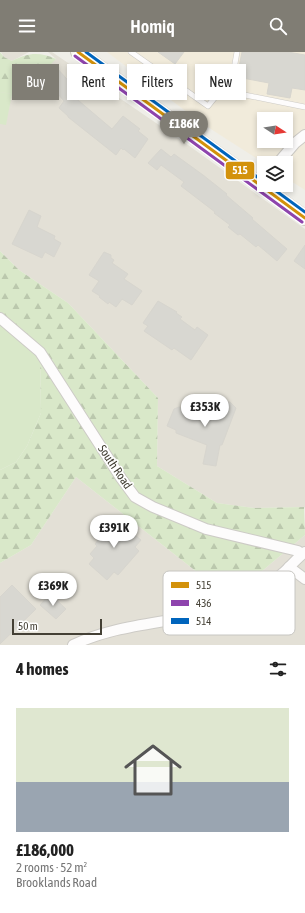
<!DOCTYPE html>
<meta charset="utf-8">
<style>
:root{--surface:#fff;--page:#f2f2f2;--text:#222;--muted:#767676;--accent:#807d74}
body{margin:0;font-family:"Asap Condensed",sans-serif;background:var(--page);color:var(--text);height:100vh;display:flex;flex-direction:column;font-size:15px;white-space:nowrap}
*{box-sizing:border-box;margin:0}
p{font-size:13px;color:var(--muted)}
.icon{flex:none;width:22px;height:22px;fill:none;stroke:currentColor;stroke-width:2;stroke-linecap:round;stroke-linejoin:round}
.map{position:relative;height:593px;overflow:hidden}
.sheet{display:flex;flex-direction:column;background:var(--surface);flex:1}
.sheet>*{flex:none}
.banner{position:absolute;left:12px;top:12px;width:281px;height:36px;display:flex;gap:8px}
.needle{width:26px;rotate:102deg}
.fabs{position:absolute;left:257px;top:60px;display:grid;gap:8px}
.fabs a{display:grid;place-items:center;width:36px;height:36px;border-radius:0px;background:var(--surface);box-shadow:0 2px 6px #0003;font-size:20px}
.scale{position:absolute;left:12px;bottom:10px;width:90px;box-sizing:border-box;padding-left:4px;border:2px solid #444035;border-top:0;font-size:11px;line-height:14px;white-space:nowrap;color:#444035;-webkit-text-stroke:3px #fff;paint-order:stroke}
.price{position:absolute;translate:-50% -34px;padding:0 9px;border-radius:14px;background:#fff;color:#222;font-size:13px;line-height:26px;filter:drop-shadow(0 1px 2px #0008)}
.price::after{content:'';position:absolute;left:50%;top:24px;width:12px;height:9px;margin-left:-6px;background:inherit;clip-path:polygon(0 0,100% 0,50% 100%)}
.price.on{background:var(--accent);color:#fff}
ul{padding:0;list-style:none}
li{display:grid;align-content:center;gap:8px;height:212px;padding:0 16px}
li span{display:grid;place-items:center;height:124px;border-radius:0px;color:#555}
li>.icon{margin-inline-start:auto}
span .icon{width:72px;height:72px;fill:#fffc;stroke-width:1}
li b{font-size:17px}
h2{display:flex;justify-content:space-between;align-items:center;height:48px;padding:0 16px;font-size:17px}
.tag{padding:0 14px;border-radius:0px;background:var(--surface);box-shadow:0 2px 6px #0003;font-size:14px;line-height:36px}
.tag.on{background:var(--accent);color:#fff}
header{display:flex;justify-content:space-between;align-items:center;height:52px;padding:0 16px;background:var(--accent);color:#fff;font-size:18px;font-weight:600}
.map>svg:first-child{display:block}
</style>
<header><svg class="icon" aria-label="menu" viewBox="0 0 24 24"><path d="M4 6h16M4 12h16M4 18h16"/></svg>Homiq<svg class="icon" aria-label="search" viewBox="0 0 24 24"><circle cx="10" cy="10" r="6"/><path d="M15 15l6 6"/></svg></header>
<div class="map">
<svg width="305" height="593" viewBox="0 0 305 593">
<defs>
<pattern id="forest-firs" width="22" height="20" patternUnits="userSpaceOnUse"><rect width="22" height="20" fill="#d9e8c9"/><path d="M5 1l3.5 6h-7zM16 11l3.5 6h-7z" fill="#bbc8ad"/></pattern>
</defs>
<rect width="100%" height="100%" fill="#efeee8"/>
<!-- residential -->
<g fill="#e3e0d6">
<path d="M1 0H29L12 9 4 5Z"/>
<path d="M48 0H52L181 88 305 177V456L304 455 254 456 217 451 157 414 158 346 68 251 19 218 0 199V40L56 7Z"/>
<path d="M76 425 230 546 305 483V593H0V511L31 493Z"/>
</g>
<!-- commercial -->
<path fill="#f1ebdb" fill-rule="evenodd" d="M107 0H305V138L286 126V111H264L203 72ZM264 67H286V89H264Z"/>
<!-- grass -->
<g fill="#d9e8c9">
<path d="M0 40 12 42 6 73 0 72Z"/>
<path d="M0 266 40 300 41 361 27 394 16 410 0 418Z"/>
</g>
<!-- forest -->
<g fill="url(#forest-firs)">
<path d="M0 0 4 5 12 9C29 0 40 0 56 7L30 33 12 42 0 40Z"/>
<path d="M0 199 19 218 68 251 158 346 157 414 217 451 254 456 304 455 305 483 230 546 76 425 31 493 0 511V418L16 410 27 394 41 361 40 300 0 266Z"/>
</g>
<!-- building -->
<g fill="#d8d7d1" stroke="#d7d5ce">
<path d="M158 0H184L175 12Z"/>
<path d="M242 0H288L305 3V38L292 36 290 46 267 42 269 31 237 25Z"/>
<path d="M56 15 74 35 72 43 112 77 123 64 140 77 138 79 148 87 135 106 124 97 123 98 121 96 116 103 68 65V64L59 56 64 49 44 26Z"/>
<path d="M161 97 171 105 174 102 203 123 227 142 226 143 253 166 252 167 287 197 277 209 258 193 256 195 240 182 238 183 228 175 230 173 214 161 215 160 181 134 184 130 161 113 157 118 148 111Z"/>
<path d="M29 158 41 164 37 175 55 184 54 187 61 191 54 205 45 200 42 206 12 192Z"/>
<path d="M305 193V217L294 209Z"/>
<path d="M104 200 111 203V206L114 208 112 211 128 222 124 227 142 239 132 253 122 247 116 255 109 250 108 252 99 245 100 244 92 239 99 229 89 223Z"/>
<path d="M158 249 177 260 176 261 182 265 180 267 195 278 197 275 208 283 191 308 174 296 172 298 144 279 148 274 143 271Z"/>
<path d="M223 350H230L236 356 222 393H220L216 414 203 412 207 393 176 381V378L167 374 174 357 179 355 190 357 193 358 195 362 211 365 214 355Z"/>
<path d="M111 466 113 468 114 466 141 488 135 495 139 499 118 523 114 520 107 528 89 512 94 506 90 502 97 494 95 492 105 480 102 477Z"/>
<path d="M12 533 36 557 0 592V545Z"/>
<path d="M50 542 66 557 56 567 40 553Z"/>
</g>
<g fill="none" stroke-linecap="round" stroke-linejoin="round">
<defs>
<g id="lane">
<path d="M131 0 208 54 233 23 237 0"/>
<path d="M235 41 305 55"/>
</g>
<g id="street">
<path d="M278 111 295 91 305 83"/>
<path d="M0 266 40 300 121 426 135 445 153 455 206 477 298 499 301 502"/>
<path d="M289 515 305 527"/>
<path d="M73 593C122 569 181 572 232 553 250 547 269 534 283 521 291 514 297 506 305 500"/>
</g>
<path id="secondary" d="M78 0 305 166"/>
</defs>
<!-- lane casing -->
<use href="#lane" stroke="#cdcbc6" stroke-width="6"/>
<!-- street casing -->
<use href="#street" stroke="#cdcbc6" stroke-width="12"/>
<!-- secondary casing -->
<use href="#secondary" stroke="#cecbc0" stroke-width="16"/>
<!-- lane -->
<use href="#lane" stroke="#fdfcfc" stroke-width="5"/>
<!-- street -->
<use href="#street" stroke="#fdfcfc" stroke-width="10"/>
<!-- secondary -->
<use href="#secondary" stroke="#f6f5ee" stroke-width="14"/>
<defs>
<path id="bus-1" d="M78 0 305 166"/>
<path id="bus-2" d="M75 4 302 170"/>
<g id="bus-3">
<path d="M86 0 264 130"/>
<path d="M268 133 305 160"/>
</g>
</defs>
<!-- bus-1 casing -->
<use href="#bus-1" stroke="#fff" stroke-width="6"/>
<!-- bus-2 casing -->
<use href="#bus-2" stroke="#fff" stroke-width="6"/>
<!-- bus-3 casing -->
<use href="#bus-3" stroke="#fff" stroke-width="6"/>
<!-- bus-1 -->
<use href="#bus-1" stroke="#d3920b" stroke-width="3"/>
<!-- bus-2 -->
<use href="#bus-2" stroke="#8e44ad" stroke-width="3"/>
<!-- bus-3 -->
<use href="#bus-3" stroke="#0065bd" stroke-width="3"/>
</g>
<g text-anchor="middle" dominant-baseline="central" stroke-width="3" stroke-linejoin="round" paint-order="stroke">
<!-- street labels -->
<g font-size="12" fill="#444035" stroke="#fff">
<text transform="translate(115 415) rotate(56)">South Road</text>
</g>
</g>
<!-- legend -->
<rect x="163" y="519" width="132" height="64" rx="6" fill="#fff" stroke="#c7c6c2" stroke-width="1"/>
<rect x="171" y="530" width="18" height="6" fill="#d3920b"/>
<rect x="171" y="548" width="18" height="6" fill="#8e44ad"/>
<rect x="171" y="566" width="18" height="6" fill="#0065bd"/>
<g font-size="11" fill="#444035">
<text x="196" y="537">515</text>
<text x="196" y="555">436</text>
<text x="196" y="573">514</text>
</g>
<rect stroke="#fff" stroke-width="1.5" x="225" y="109" width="30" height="19" rx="4" fill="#d3920b"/>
<g font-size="11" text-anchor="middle" font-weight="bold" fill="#fff">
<text x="240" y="122">515</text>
</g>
</svg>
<div class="fabs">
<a><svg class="needle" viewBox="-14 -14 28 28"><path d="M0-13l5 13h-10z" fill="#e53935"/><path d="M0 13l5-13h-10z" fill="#767676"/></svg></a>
<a><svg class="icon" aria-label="layers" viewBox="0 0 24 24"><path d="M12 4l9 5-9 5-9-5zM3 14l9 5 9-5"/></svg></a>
</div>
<div class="scale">50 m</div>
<b class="price on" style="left:184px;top:93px">£186K</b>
<b class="price" style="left:205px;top:376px">£353K</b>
<b class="price" style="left:114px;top:497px">£391K</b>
<b class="price" style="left:53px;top:555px">£369K</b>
<div class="banner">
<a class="tag on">Buy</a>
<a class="tag">Rent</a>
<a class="tag">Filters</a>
<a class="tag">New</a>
</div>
</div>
<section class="sheet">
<h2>4 homes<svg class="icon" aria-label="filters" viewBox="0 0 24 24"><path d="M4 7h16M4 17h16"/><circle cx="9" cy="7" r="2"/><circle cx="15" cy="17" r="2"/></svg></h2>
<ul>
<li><span style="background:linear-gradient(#dfe7d0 60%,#9aa5b1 0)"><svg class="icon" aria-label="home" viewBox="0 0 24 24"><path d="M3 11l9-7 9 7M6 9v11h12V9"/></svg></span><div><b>£186,000</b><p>2 rooms · 52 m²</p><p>Brooklands Road</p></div></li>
</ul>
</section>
